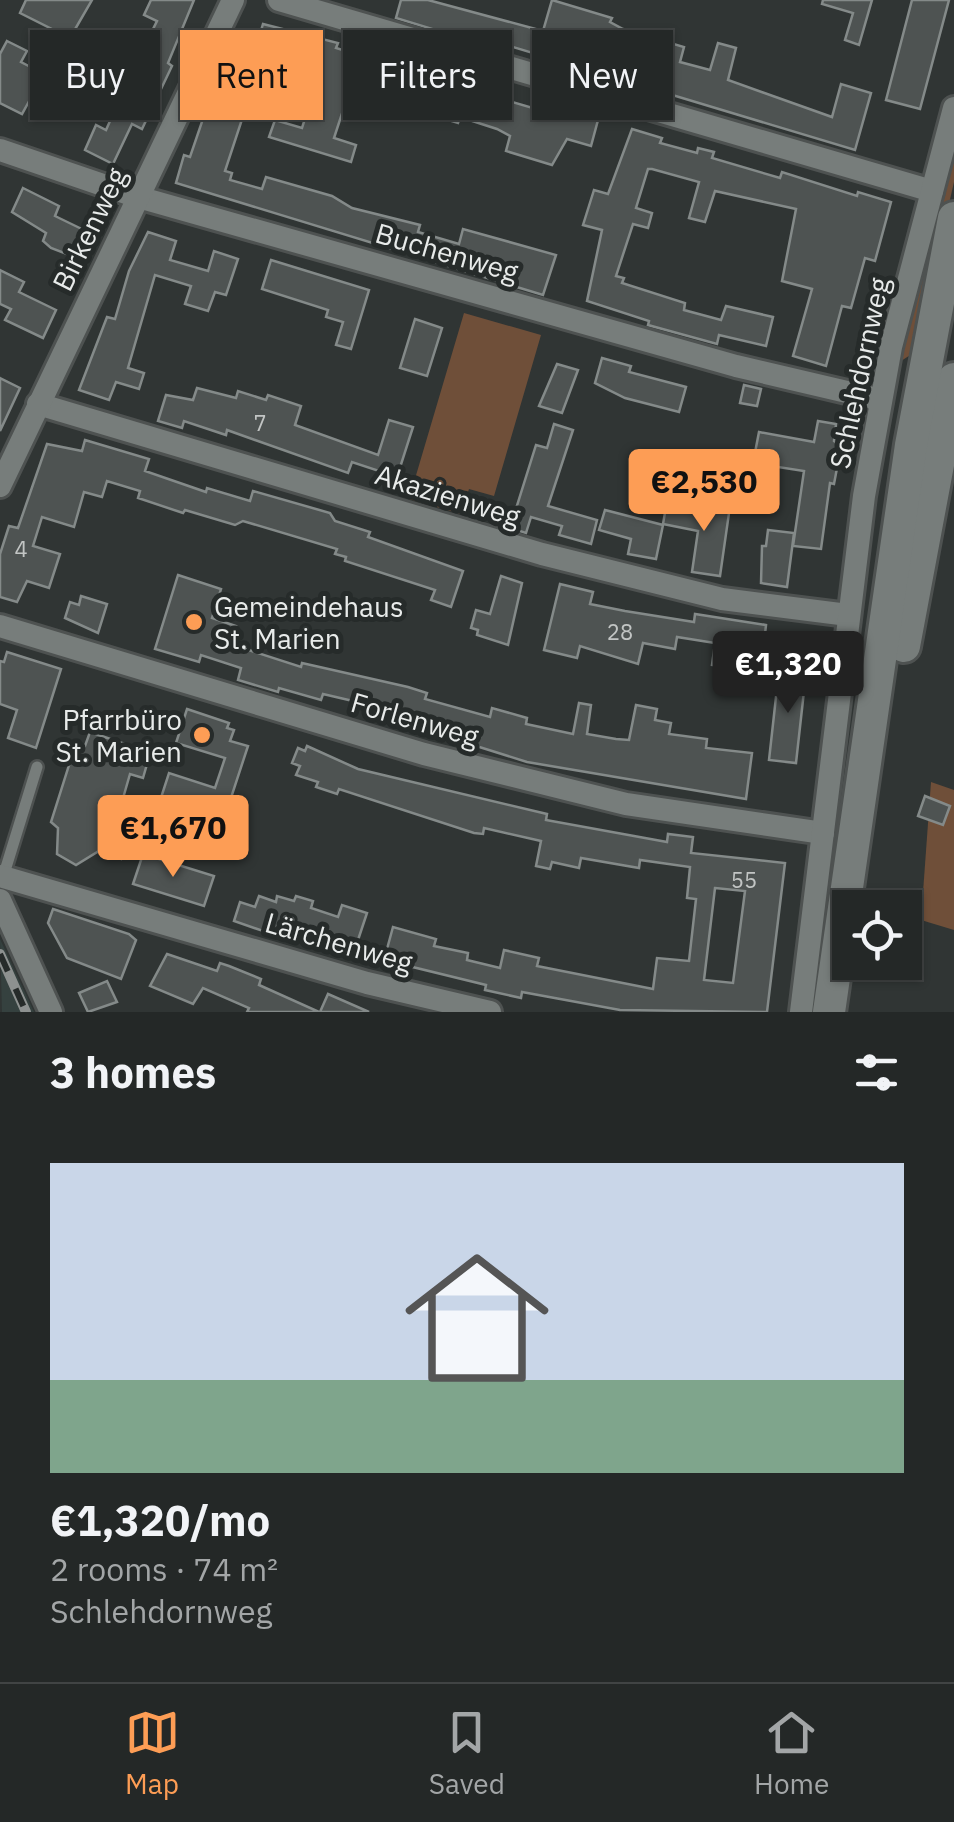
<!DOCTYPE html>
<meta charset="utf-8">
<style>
:root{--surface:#242827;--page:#303433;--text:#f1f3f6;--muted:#a3a6a7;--line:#414444;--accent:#fd9d55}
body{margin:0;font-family:"IBM Plex Sans",sans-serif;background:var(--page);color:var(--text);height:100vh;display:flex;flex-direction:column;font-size:38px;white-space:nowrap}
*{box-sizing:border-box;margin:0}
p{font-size:32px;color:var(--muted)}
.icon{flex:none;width:55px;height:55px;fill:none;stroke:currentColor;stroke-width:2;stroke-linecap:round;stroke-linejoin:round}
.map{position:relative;height:1012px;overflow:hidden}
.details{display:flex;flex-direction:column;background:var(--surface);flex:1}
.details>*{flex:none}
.hud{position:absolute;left:30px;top:30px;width:895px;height:90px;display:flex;gap:20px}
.buttons{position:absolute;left:832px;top:890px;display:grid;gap:20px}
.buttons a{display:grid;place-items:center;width:90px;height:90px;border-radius:0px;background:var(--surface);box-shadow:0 2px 8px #0004,0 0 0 2px var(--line);font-size:50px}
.price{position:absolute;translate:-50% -85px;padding:0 22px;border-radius:10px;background:var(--accent);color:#111;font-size:32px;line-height:65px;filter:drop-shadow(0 2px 5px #0008)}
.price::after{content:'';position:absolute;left:50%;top:60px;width:30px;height:22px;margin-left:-15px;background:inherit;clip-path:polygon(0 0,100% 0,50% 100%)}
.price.selected{background:#222;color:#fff}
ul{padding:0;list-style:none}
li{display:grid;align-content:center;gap:20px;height:530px;padding:0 50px}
li span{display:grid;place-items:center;height:310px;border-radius:0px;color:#555}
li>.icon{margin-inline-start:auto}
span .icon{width:180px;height:180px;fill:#fffc;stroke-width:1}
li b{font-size:42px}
h2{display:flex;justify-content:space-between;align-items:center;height:120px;padding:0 50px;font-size:42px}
.tag{padding:0 35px;border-radius:0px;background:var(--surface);box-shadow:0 2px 8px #0004,0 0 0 2px var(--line);font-size:35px;line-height:90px}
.tag.selected{background:var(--accent);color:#111}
.dock{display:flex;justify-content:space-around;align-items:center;height:140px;border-top:2px solid var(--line);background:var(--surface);font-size:28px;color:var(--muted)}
.dock a{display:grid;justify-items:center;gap:5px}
.dock .selected{color:var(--accent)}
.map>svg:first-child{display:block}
</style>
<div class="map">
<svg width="954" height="1012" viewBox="0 0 954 1012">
<rect width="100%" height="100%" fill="#303534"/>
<!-- built -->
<path fill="#35413f" d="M0 939 13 967 34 1012H2Z"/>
<!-- green -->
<g fill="#6f4f39">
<path d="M954 144V182L915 352 901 361V340Z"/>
<path d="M464 313 541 335 494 496 469 489 461 514 409 499Z"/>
<path d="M931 782 954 790V930L921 920Z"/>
</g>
<!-- building -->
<g fill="#4e5352" stroke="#848a89" stroke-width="2.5" fill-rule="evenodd">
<path d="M26 0H92L70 38 20 13Z"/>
<path d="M151 0H194L168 63 172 66 142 129 132 124 113 164 85 150 96 125 106 130 123 92 105 84 114 67 122 70 133 47 142 51 157 21 144 15Z"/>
<path d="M401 0H428L543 31 552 0 612 18 610 22 623 29 684 47 680 62 710 70 718 43 736 48 728 80 832 117 841 84 871 93 855 150 470 34 468 40 396 18Z"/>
<path d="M823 0H872L859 45 845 40 853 13 822 4Z"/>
<path d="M912 0H949L920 109 886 100Z"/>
<path d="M263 24 338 43 336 48 381 62 379 67 490 102 492 96 536 109 538 103 598 120 591 146 567 139 552 165 506 151 510 136 497 129 460 117 458 123 432 115 435 107 351 86 334 138 356 145 351 162 269 137 275 120 302 128 322 66 285 56 270 105 249 98 225 171 232 173 230 180 262 189 266 177 332 196 352 208 420 225 418 232 459 244 463 229 556 255 543 295 176 183 184 155 190 157 206 110 211 101 217 103 232 55 246 59 254 33 260 34Z"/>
<path d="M7 41 27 51 21 62 44 74 22 114 0 103V54Z"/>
<path d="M632 129 662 138 660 143 697 153 698 148 714 152 712 158 780 178 782 172 857 196 858 192 891 202 875 261 865 258 851 308 842 306 826 366 793 356 812 289 782 281 796 209 715 191 705 222 689 218 699 182 652 169H648L636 208 652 213 648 228 633 224 616 276 624 278 622 283 685 303 684 310 721 320 726 306 773 317 766 346 719 335 717 344 648 325 649 321 587 301 602 230 583 225 594 190 608 194Z"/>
<path d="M23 188 59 206 55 216 92 234 80 259 51 248 43 241 46 233 12 212Z"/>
<path d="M148 232 176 241 170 260 208 271 214 251 238 259 226 295 215 292 208 311 185 304 191 286 155 275 128 368 144 373 139 389 116 382 109 400 79 390 107 317 115 319 129 271Z"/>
<path d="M271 260 369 290 351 349 336 345 343 322 326 317 328 310 262 289Z"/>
<path d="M0 270 24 282 19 292 56 310 43 338 5 320 11 309 0 304Z"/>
<path d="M415 319 442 328 427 376 400 368Z"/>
<path d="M602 358 631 366 629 372 686 387 679 412 625 398 595 383Z"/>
<path d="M557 364 578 370 562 413 539 406Z"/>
<path d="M0 378 20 388 0 431Z"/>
<path d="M744 385 761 389 757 406 740 403Z"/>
<path d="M197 388 236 398 238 391 266 400 268 395 301 406 295 425 378 455 389 420 413 427 397 477 352 462 348 473 227 430 226 435 184 421 182 428 158 421 166 395 193 400Z"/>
<path d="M818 421 836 424 834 441 841 447 834 484 830 483 821 549 793 546 804 471 753 463 759 432 814 442Z"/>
<path d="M554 424 573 430 548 506 597 520 591 544 559 535 562 526 531 517 526 533 495 523 500 507 515 512 536 445 547 448Z"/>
<path d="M85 440 149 459 145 471 206 492 207 488 250 501 253 491 330 513 335 521 370 532 368 537 463 571 451 607 431 600 435 590 345 561 346 557 335 554 337 549 243 521 235 525 185 510 183 513 138 498 140 491 107 481 102 497 84 492 74 527 42 517 33 546 60 554 49 588 27 581 17 602 0 597V554L9 526 18 528 47 444 82 451Z"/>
<path d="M702 502 730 506 720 576 692 572 698 531 663 524 666 507 700 514Z"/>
<path d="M605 510 663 525 656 559 628 554 631 539 599 530Z"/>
<path d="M768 530 794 533 787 587 761 583 762 546H766Z"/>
<path d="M178 575 221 589 212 618 236 626 230 644 301 667 302 663 408 687 427 693 425 699 490 717 492 708 527 718 526 724 573 734 579 703 591 705 587 734 616 739 629 740 636 705 657 709 655 720 671 723 669 734 707 739 706 748 752 753 746 799 527 762 441 735 444 726 400 712 323 694 321 700 279 688 278 692 238 680 241 668 201 655 199 662 155 649Z"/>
<path d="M501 576 522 583 508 645 477 635 478 630 471 628 476 610 490 614Z"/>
<path d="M560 584 593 592 590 604 625 611 694 622 695 614 766 625 761 671 712 665 715 643 677 637 675 649 643 643 638 664 580 646 577 658 544 650Z"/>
<path d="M81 596 107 604 98 633 65 618 70 602 79 605Z"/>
<path d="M7 652 61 669 36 748 8 738 17 710 0 704V661L4 662Z"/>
<path d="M779 670 806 673 796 763 769 760Z"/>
<path d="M187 709 229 723 227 728 234 730 230 741 248 746 225 816 230 817 225 832 157 810 169 773 215 788 225 758 176 743Z"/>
<path d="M90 732 128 745 123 756 147 764 143 778 130 774 115 826 130 830 121 859 99 851 76 865 57 854 58 828 51 822 76 743 85 746Z"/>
<path d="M307 746 358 769 547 814 546 820 667 842 668 834 693 837 691 853 785 863 767 1012 620 1010 522 992 521 998 485 990 486 985 384 960 393 927 436 939 434 946 468 953 467 960 500 968 504 950 539 958 537 966 653 989 657 958 689 961 696 899 687 898 690 867 640 860 639 868 581 858 579 868 552 862 550 869 536 866 541 841 484 828 483 834 474 833 339 789 337 794 316 787 318 782 296 775 300 766 292 763 298 748 305 751ZM715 888 745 891 733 983 704 980Z"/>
<path d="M925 796 950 806 943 825 918 816Z"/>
<path d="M143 854 214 876 204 906 133 884Z"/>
<path d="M259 896 276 902 277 896 294 901 296 896 313 901 311 908 338 917 342 905 367 913 354 952 286 926 285 932 268 927 266 932 234 921 240 902 255 907Z"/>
<path d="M53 909 129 934 136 940 121 979 67 958 48 923Z"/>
<path d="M167 954 217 971 220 963 229 966 261 979 259 985 319 1012H247L249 1008 203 988 193 1004 150 986Z"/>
<path d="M107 981 117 1002 88 1012 79 993Z"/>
<path d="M328 994 369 1012H320Z"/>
</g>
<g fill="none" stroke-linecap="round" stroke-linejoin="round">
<defs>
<path id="service" d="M4 874 37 767"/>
<g id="minor">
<path d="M279 0 932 191"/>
<path d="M0 150 138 197 736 366 881 400"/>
<path d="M38 404 542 554 722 599 848 615"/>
<path d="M0 486 233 0"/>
<path d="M0 626 424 754 626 804 823 833"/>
<path d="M0 876 367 983 490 1012"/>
<path d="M0 900 51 1012"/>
<path d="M801 1012 864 496 891 347 954 108"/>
</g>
<g id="secondary">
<path d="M904 646 954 379"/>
<path d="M829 1012 911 445 954 218"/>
</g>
</defs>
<!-- service casing -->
<use href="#service" stroke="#4e5251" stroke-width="16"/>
<!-- minor casing -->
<use href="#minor" stroke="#4e5251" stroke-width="28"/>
<!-- secondary casing -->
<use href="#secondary" stroke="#4e5251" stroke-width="38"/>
<!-- service -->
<use href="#service" stroke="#777d7b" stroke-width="11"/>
<!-- minor -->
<use href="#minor" stroke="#777d7b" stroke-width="22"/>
<!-- secondary -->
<use href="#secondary" stroke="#777d7b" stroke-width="32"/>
<defs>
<path id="rail" d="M0 954 26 1012"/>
</defs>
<!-- rail casing -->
<use href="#rail" stroke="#8d9190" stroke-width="10"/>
<!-- rail -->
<use href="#rail" stroke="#262b2a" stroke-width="6" stroke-dasharray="19" stroke-linecap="butt"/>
</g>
<!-- markers -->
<g fill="#fd9d55" stroke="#262b2a" stroke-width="4">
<circle cx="194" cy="622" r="10"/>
<circle cx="202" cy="735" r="10"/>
</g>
<g text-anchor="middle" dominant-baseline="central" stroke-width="10" stroke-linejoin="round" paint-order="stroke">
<!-- number labels -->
<g font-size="22" fill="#c2c5c4">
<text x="260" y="422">7</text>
<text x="21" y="548">4</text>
<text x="620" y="631">28</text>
<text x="744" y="879">55</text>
</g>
<!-- street labels -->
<g font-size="28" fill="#e8ebea" stroke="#262b2a">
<text transform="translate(89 229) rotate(-64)">Birkenweg</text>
<text transform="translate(447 252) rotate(16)">Buchenweg</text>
<text transform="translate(859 373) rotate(-78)">Schlehdornweg</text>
<text transform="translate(448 495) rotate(17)">Akazienweg</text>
<text transform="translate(415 719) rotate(16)">Forlenweg</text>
<text transform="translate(339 942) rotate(16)">Lärchenweg</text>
</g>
<!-- poi labels -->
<g font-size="28" fill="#e8ebea" stroke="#262b2a" text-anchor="start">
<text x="214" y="606">Gemeindehaus<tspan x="214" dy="32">St. Marien</tspan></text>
<text x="182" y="719" text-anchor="end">Pfarrbüro<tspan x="182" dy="32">St. Marien</tspan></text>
</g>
</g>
</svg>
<div class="buttons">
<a><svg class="icon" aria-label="locate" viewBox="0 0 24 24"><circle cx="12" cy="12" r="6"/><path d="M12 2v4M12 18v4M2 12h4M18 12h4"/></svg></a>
</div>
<b class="price" style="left:704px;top:534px">€2,530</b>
<b class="price selected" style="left:788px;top:716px">€1,320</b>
<b class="price" style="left:173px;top:880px">€1,670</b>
<div class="hud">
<a class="tag">Buy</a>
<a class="tag selected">Rent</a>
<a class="tag">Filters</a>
<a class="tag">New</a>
</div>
</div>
<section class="details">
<h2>3 homes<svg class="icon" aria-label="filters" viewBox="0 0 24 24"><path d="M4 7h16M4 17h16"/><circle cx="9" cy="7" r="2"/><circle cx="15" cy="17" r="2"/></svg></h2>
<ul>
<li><span style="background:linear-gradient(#c9d6e8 70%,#7fa58c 0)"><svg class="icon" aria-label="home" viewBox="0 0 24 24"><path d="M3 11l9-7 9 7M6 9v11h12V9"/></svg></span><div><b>€1,320/mo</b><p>2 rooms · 74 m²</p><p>Schlehdornweg</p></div></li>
</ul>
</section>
<nav class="dock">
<a class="selected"><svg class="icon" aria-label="map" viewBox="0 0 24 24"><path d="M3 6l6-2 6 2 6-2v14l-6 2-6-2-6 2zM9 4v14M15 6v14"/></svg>Map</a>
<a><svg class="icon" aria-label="saved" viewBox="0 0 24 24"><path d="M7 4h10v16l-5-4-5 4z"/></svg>Saved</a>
<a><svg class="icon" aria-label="home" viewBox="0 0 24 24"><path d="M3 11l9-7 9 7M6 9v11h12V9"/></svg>Home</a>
</nav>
